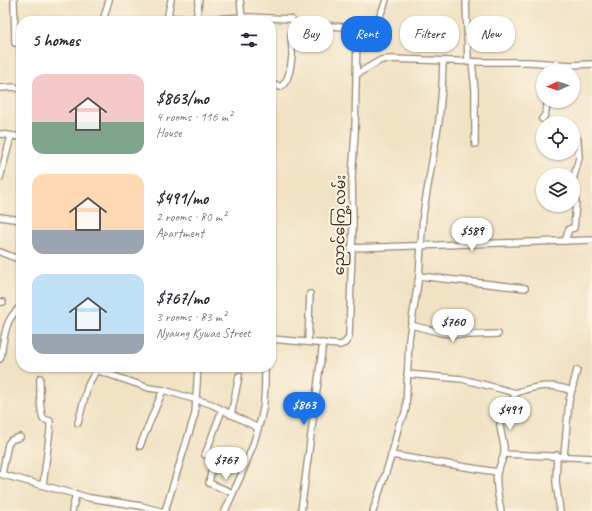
<!DOCTYPE html>
<meta charset="utf-8">
<style>
:root{--surface:#fff;--page:#f2f2f3;--text:#2b2b33;--muted:#7c7c81;--accent:#1a73e8}
body{margin:0;font-family:Caveat,"Noto Sans Myanmar",sans-serif;background:var(--page);color:var(--text);height:100vh;display:flex;flex-direction:column;font-size:15px;white-space:nowrap}
*{box-sizing:border-box;margin:0}
p{font-size:13px;color:var(--muted)}
.icon{flex:none;width:22px;height:22px;fill:none;stroke:currentColor;stroke-width:2;stroke-linecap:round;stroke-linejoin:round}
.map{position:relative;flex:1;overflow:hidden}
.details{position:absolute;left:16px;top:16px;width:260px;height:356px;display:flex;flex-direction:column;background:var(--surface);border-radius:16px;box-shadow:0 1px 3px #0004}
.details>*{flex:none}
.top-card{position:absolute;left:288px;top:16px;width:244px;height:36px;display:flex;gap:8px}
.needle{width:26px;rotate:266deg}
.fabs{position:absolute;left:536px;top:64px;display:grid;gap:8px}
.fabs a{display:grid;place-items:center;width:44px;height:44px;border-radius:50%;background:var(--surface);box-shadow:0 1px 3px #0004;font-size:20px}
.price{position:absolute;translate:-50% -34px;padding:0 9px;border-radius:14px;background:#fff;color:#222;font-size:13px;line-height:26px;filter:drop-shadow(0 1px 2px #0008)}
.price::after{content:'';position:absolute;left:50%;top:24px;width:12px;height:9px;margin-left:-6px;background:inherit;clip-path:polygon(0 0,100% 0,50% 100%)}
.price.on{background:var(--accent);color:#fff}
ul{padding:0;list-style:none}
li{display:flex;align-items:center;gap:12px;height:100px;padding:0 16px}
li span{display:grid;place-items:center;flex:none;width:112px;height:80px;border-radius:12px;color:#555}
li>.icon{margin-inline-start:auto}
span .icon{width:48px;height:48px;fill:#fffc;stroke-width:1}
li b{font-size:17px}
h2{display:flex;justify-content:space-between;align-items:center;height:48px;padding:0 16px;font-size:17px}
.tag{padding:0 14px;border-radius:16px;background:var(--surface);box-shadow:0 1px 3px #0004;font-size:14px;line-height:36px}
.tag.on{background:var(--accent);color:#fff}
.map>svg:first-child{display:block}
</style>
<div class="map">
<svg width="592" height="511" viewBox="0 0 592 511">
<rect width="100%" height="100%" fill="#fcf5e5"/>
<filter id="ink" filterUnits="userSpaceOnUse"><feTurbulence type="fractalNoise" baseFrequency=".025" numOctaves="2"/><feDisplacementMap in="SourceGraphic" scale="8" xChannelSelector="R" yChannelSelector="G"/><feConvolveMatrix kernelMatrix="1 2 1 2 8 2 1 2 1" color-interpolation-filters="sRGB"/></filter>
<filter id="wash" filterUnits="userSpaceOnUse"><feTurbulence type="fractalNoise" baseFrequency=".012" numOctaves="4" result="noise"/><feDisplacementMap in="SourceGraphic" scale="16" xChannelSelector="R" yChannelSelector="G"/><feGaussianBlur stdDeviation="0.9" result="paint"/><feColorMatrix in="noise" values="0 0 0 0 0 0 0 0 0 0 0 0 0 0 0 0 0 1.4 0 .05"/><feComposite in="paint" operator="in"/></filter>
<g filter="url(#wash)">
<rect width="100%" height="100%" fill="#f1e2c4"/>
</g>
<g filter="url(#ink)">
<g fill="none" stroke-linecap="round" stroke-linejoin="round">
<defs>
<g id="minor">
<path d="M14 0 15 43"/>
<path d="M171 0 168 14 172 18"/>
<path d="M240 0 242 17"/>
<path d="M466 0 468 62"/>
<path d="M103 21 109 0"/>
<path d="M171 21 172 18 206 19 249 17 291 19 296 25"/>
<path d="M196 21 199 0"/>
<path d="M472 62 475 90V144"/>
<path d="M357 74 381 60 390 59 483 62H529L572 65 592 64"/>
<path d="M271 85H277L280 87C289 83 291 65 292 56 293 48 289 36 293 28 294 26 296 25 297 24L362 28"/>
<path d="M0 88 15 87 21 90"/>
<path d="M542 119 545 115 548 101"/>
<path d="M0 134 21 137"/>
<path d="M0 178 11 136"/>
<path d="M573 180 579 158 578 140"/>
<path d="M0 217 21 220"/>
<path d="M565 241 569 229 574 228 576 202 573 194"/>
<path d="M351 248 592 240"/>
<path d="M0 252 21 260"/>
<path d="M419 276 525 288"/>
<path d="M0 302H3"/>
<path d="M411 325 442 333 468 335 498 334"/>
<path d="M271 339 340 345 345 343 349 337 353 222 352 177 355 133 357 33 358 31C377 26 380 18 386 0"/>
<path d="M308 342 310 294"/>
<path d="M0 359C2 354 2 348 3 343 6 326 8 318 21 306"/>
<path d="M96 370 149 388 163 390 211 404 258 428"/>
<path d="M407 374 462 379 516 393"/>
<path d="M40 378C40 392 39 406 43 419L50 421V430L43 485"/>
<path d="M231 415 239 376"/>
<path d="M78 423 88 385 98 367"/>
<path d="M140 446 163 390"/>
<path d="M505 454 592 458"/>
<path d="M205 455 222 410"/>
<path d="M391 455 497 472"/>
<path d="M557 455 556 482 560 511"/>
<path d="M564 456 569 401 577 370"/>
<path d="M211 472 209 483 233 493"/>
<path d="M0 474 90 498 141 506 160 511"/>
<path d="M2 474 8 444 11 440 20 437"/>
<path d="M72 511 76 494"/>
<path d="M165 511 195 414 198 367"/>
<path d="M225 511C240 478 256 444 263 409 265 396 265 383 265 371"/>
<path d="M301 511 323 343"/>
<path d="M373 511 392 454 399 424 404 416 406 409 409 339 419 276 423 215 439 121 442 88 443 61"/>
<path d="M501 511C499 499 495 485 497 473 499 466 504 459 504 452 505 442 500 434 500 424L516 393C533 386 554 383 571 391"/>
</g>
</defs>
<!-- minor casing -->
<use href="#minor" stroke="#968671" stroke-width="8"/>
<!-- minor -->
<use href="#minor" stroke="#fff" stroke-width="5.5"/>
</g>
</g>
<g text-anchor="middle" dominant-baseline="central" stroke-width="4" stroke-linejoin="round" paint-order="stroke">
<!-- street labels -->
<g font-size="14" fill="#3b2a1e" stroke="#fcf5e5">
<text transform="translate(340 225) rotate(-89)">ညောင်ကြွေ့လမ်း</text>
</g>
</g>
</svg>
<div class="fabs">
<a><svg class="needle" viewBox="-14 -14 28 28"><path d="M0-13l5 13h-10z" fill="#e53935"/><path d="M0 13l5-13h-10z" fill="#7c7c81"/></svg></a>
<a><svg class="icon" aria-label="locate" viewBox="0 0 24 24"><circle cx="12" cy="12" r="6"/><path d="M12 2v4M12 18v4M2 12h4M18 12h4"/></svg></a>
<a><svg class="icon" aria-label="layers" viewBox="0 0 24 24"><path d="M12 4l9 5-9 5-9-5zM3 14l9 5 9-5"/></svg></a>
</div>
<b class="price" style="left:472px;top:252px">$589</b>
<b class="price" style="left:453px;top:343px">$760</b>
<b class="price on" style="left:304px;top:426px">$863</b>
<b class="price" style="left:510px;top:431px">$491</b>
<b class="price" style="left:226px;top:481px">$767</b>
<div class="top-card">
<a class="tag">Buy</a>
<a class="tag on">Rent</a>
<a class="tag">Filters</a>
<a class="tag">New</a>
</div>
<section class="details">
<h2>5 homes<svg class="icon" aria-label="filters" viewBox="0 0 24 24"><path d="M4 7h16M4 17h16"/><circle cx="9" cy="7" r="2"/><circle cx="15" cy="17" r="2"/></svg></h2>
<ul>
<li><span style="background:linear-gradient(#f6c9c9 60%,#7fa58c 0)"><svg class="icon" aria-label="home" viewBox="0 0 24 24"><path d="M3 11l9-7 9 7M6 9v11h12V9"/></svg></span><div><b>$863/mo</b><p>4 rooms · 116 m²</p><p>House</p></div></li>
<li><span style="background:linear-gradient(#ffd9b3 70%,#9aa5b1 0)"><svg class="icon" aria-label="home" viewBox="0 0 24 24"><path d="M3 11l9-7 9 7M6 9v11h12V9"/></svg></span><div><b>$491/mo</b><p>2 rooms · 80 m²</p><p>Apartment</p></div></li>
<li><span style="background:linear-gradient(#bfe0f5 75%,#9aa5b1 0)"><svg class="icon" aria-label="home" viewBox="0 0 24 24"><path d="M3 11l9-7 9 7M6 9v11h12V9"/></svg></span><div><b>$767/mo</b><p>3 rooms · 83 m²</p><p>Nyaung Kywae Street</p></div></li>
</ul>
</section>
</div>
